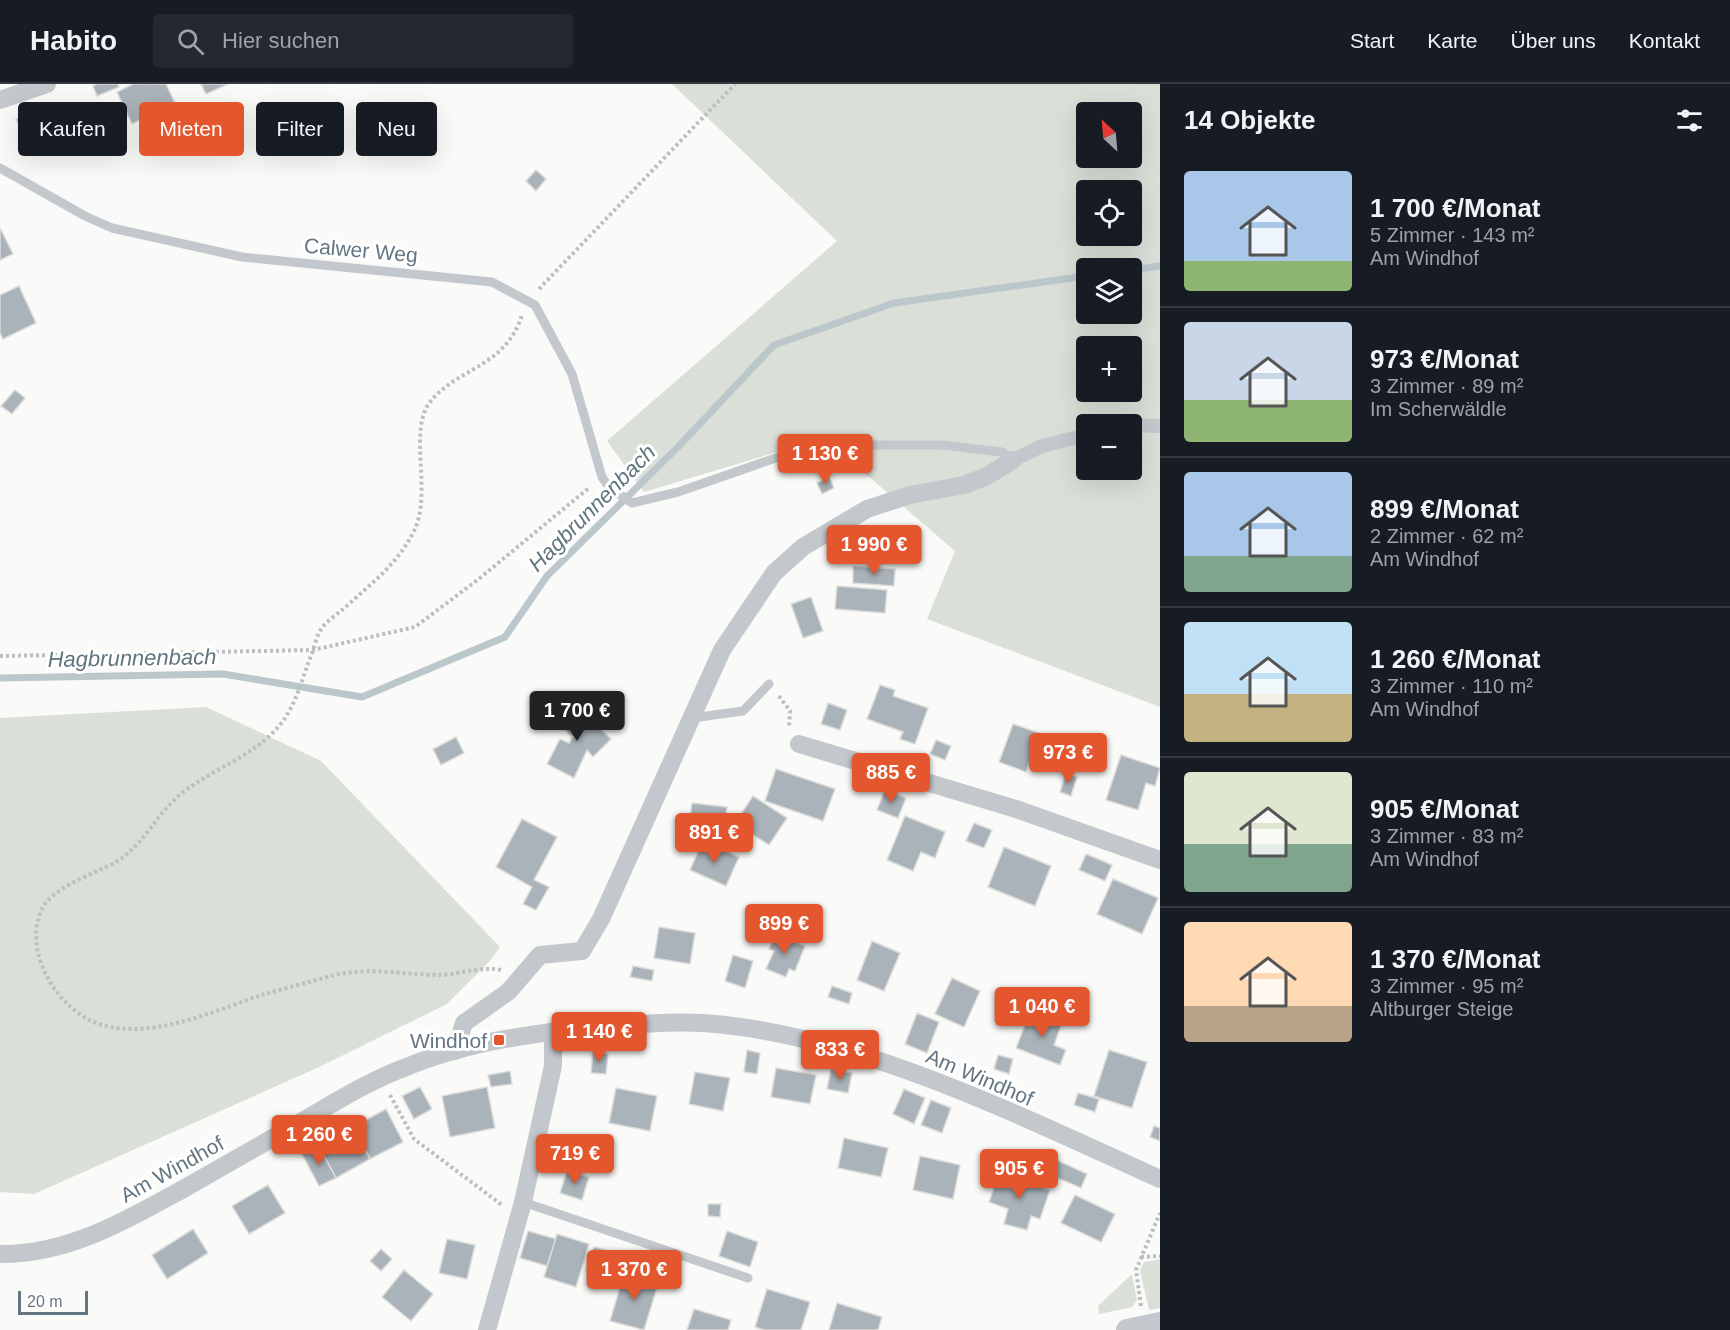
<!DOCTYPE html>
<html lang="de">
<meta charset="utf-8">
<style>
:root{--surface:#171b24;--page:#242831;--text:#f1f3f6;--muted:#9ea1a6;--line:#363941;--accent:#e4572e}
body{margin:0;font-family:Helvetica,sans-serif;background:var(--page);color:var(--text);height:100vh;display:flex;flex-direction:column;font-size:22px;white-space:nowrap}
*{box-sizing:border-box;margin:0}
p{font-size:20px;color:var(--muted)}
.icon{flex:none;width:33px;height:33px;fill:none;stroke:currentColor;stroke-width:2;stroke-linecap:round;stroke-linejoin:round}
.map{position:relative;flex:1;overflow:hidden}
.panel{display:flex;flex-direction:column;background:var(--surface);width:570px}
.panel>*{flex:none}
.banner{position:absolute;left:18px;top:18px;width:570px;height:54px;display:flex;gap:12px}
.needle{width:39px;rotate:334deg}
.buttons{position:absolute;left:1076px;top:18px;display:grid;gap:12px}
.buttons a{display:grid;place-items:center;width:66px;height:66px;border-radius:6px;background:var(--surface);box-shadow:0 6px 24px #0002;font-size:30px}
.scale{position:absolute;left:18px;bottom:15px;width:70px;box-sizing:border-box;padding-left:6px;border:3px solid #657683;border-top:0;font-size:16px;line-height:21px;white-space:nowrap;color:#657683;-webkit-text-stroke:4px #fff;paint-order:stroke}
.price{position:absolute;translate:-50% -51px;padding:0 14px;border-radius:6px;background:var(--accent);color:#fff;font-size:20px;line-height:39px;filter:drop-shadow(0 2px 3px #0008)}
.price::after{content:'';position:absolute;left:50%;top:36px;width:18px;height:14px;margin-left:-9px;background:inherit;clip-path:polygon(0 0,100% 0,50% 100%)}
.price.active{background:#222;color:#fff}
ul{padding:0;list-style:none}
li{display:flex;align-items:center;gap:18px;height:150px;padding:0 24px}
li+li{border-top:2px solid var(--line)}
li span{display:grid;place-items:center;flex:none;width:168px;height:120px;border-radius:6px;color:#555}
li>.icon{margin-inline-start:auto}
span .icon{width:72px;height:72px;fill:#fffc;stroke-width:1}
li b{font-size:26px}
h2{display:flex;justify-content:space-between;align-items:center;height:72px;padding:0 24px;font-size:26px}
.pill{padding:0 21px;border-radius:6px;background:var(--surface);box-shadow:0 6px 24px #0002;font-size:21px;line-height:54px}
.pill.active{background:var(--accent);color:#fff}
header{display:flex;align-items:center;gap:36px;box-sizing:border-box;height:84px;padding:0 30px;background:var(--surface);border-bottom:2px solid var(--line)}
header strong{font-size:28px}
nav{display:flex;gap:33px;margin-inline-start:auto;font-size:21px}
.search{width:420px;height:54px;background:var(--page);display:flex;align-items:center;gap:15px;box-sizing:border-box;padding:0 21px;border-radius:6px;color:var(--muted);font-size:22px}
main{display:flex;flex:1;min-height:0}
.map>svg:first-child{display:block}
</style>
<header>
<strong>Habito</strong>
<div class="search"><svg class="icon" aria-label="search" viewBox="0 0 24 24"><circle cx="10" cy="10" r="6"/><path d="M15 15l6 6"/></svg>Hier suchen</div>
<nav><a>Start</a><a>Karte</a><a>Über uns</a><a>Kontakt</a></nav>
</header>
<main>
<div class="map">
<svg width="1160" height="1246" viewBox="0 0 1160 1246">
<rect width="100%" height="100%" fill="#fafaf8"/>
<!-- green -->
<g fill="#dadfd7" fill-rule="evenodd">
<path d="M672 0H1160V623L927 535 955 467 824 354 644 408 607 357 837 157ZM1086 28H1131V74H1086ZM1086 106H1131V152H1086ZM1086 184H1131V230H1086ZM1086 262H1131V308H1086ZM1086 340H1131V386H1086Z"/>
<path d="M206 623 321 677 500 863 489 878 447 920 317 984 34 1110 0 1108V634Z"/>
<path d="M1160 1175V1224L1149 1226 1140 1187 1144 1178Z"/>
<path d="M1132 1190 1137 1216 1132 1223 1099 1230 1098 1222Z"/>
</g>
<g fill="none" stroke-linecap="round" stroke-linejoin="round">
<!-- stream -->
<g stroke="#bbc7cb" stroke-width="7">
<path d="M1131 186 1160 182"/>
<path d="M0 594 223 590 362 613 505 553 547 492 678 363 774 261 894 219 1086 192"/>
</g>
</g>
<!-- building -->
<g fill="#aab3b9" stroke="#dcdcda" stroke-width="1.5">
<path d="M97 0H118L119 3 97 12 93 2Z"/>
<path d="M133 0H166L175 19 132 40 117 8Z"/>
<path d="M201 0H228L206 10Z"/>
<path d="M82 20 97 52 56 71 40 39Z"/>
<path d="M34 26 40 39 22 48 16 35Z"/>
<path d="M536 86 546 95 536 107 526 97Z"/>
<path d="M0 144 13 170 0 176Z"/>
<path d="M19 202 36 239 3 255 0 249V211Z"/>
<path d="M15 306 25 314 12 330 1 322Z"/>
<path d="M829 393 834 404 822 410 817 399Z"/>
<path d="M853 482 895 485 894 502 853 499Z"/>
<path d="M837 502 887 506 885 529 835 525Z"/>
<path d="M811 513 823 547 803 554 791 520Z"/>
<path d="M880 601 895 606 893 612 928 624 915 660 900 655 903 648 867 635Z"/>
<path d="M828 619 847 626 840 646 821 640Z"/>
<path d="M576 621 611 655 593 673 587 666 574 694 547 680 560 655 569 659 573 653 558 640Z"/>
<path d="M1013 640 1039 649 1026 688 999 678Z"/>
<path d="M456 653 464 669 441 681 433 665Z"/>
<path d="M936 656 951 662 945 676 930 670Z"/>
<path d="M1121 671 1160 684 1155 702 1146 699 1138 726 1106 716Z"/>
<path d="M776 685 835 705 823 737 765 717Z"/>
<path d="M1066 689 1077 693 1071 712 1060 708Z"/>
<path d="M885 706 906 714 898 734 877 726Z"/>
<path d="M753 712 787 734 769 761 735 739Z"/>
<path d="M692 719 727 723 725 738 690 733Z"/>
<path d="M905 732 945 748 935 774 921 768 913 787 887 776Z"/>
<path d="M522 735 557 753 534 796 549 803 536 826 523 820 532 803 496 783Z"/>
<path d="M974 739 992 746 984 764 966 757Z"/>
<path d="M703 757 739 773 726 802 690 786Z"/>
<path d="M1004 763 1051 782 1035 822 988 803Z"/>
<path d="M1086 770 1112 781 1105 797 1079 786Z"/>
<path d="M1113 795 1158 814 1142 850 1097 830Z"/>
<path d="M659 843 695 849 690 880 654 874Z"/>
<path d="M775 850 805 862 795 887 789 885 786 893 766 885 774 867 769 865Z"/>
<path d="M872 857 900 869 884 907 857 896Z"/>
<path d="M733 871 753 877 745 904 725 897Z"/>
<path d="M633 882 654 886 652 897 630 893Z"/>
<path d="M952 894 980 907 964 943 935 930Z"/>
<path d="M832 902 852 909 849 920 828 913Z"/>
<path d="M1031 926 1062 939 1054 961 1066 966 1060 981 1016 964Z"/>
<path d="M917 929 939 938 927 969 905 960Z"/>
<path d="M747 966 760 969 757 990 744 988Z"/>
<path d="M1109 966 1147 978 1132 1024 1094 1012Z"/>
<path d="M593 968 608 970 606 990 591 989Z"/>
<path d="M998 971 1013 975 1009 990 994 985Z"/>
<path d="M776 984 816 991 810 1020 771 1013Z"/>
<path d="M831 985 852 989 848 1009 827 1005Z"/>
<path d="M510 987 512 1000 491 1003 488 991Z"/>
<path d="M695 988 730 994 723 1027 689 1020Z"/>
<path d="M420 1003 432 1025 414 1035 402 1012Z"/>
<path d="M487 1003 495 1044 450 1053 442 1012Z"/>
<path d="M616 1004 657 1012 650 1047 609 1039Z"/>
<path d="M904 1005 925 1014 914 1040 893 1030Z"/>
<path d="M1078 1009 1099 1015 1095 1028 1074 1021Z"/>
<path d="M931 1016 951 1024 942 1049 921 1041Z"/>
<path d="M386 1025 403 1058 370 1075 353 1043Z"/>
<path d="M1154 1042 1160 1044V1057L1150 1053Z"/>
<path d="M353 1043 370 1075 336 1094 318 1061Z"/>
<path d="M844 1054 888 1064 881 1093 838 1084Z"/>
<path d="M318 1061 336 1094 319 1102 302 1070Z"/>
<path d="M1039 1068 1087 1090 1081 1104 1032 1083Z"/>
<path d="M920 1072 960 1081 953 1115 913 1106Z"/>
<path d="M567 1087 589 1093 582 1116 560 1109Z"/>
<path d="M999 1089 1050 1106 1040 1135 1031 1132 1027 1146 1004 1140 1008 1125 989 1118Z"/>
<path d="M268 1101 285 1129 249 1150 232 1122Z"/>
<path d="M1075 1111 1115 1130 1101 1158 1061 1139Z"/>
<path d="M708 1120H721L720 1133 708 1132Z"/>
<path d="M193 1145 208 1169 167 1195 152 1171Z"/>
<path d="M528 1147 556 1155 547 1182 520 1174Z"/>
<path d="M727 1147 758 1158 750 1183 719 1172Z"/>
<path d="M557 1150 589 1160 576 1203 544 1193Z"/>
<path d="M447 1155 475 1161 467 1195 439 1189Z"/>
<path d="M594 1163 613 1168 606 1193 586 1187Z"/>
<path d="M381 1165 392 1175 381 1187 370 1177Z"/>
<path d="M404 1186 433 1210 411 1237 382 1213Z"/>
<path d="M625 1187 659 1197 644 1246 610 1237Z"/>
<path d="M767 1205 810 1218 801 1246H764L755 1243Z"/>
<path d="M837 1219 882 1233 878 1246H829Z"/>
<path d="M694 1225 731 1236 728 1246H687Z"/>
</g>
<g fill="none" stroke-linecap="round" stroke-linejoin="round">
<!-- path -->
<g stroke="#bbbfc2" stroke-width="4" stroke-dasharray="3 3" stroke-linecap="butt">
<path d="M539 205 735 0"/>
<path d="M0 572 313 566 415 543 480 494 590 403"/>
<path d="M779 612 790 627 789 643"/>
<path d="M501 886C482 882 460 890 440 891 404 891 367 882 331 892 309 898 286 904 265 910 216 926 158 954 106 942 60 932 21 868 42 825 52 803 96 789 116 778 143 762 158 728 182 709 213 685 252 673 278 643 296 623 302 594 312 569 315 561 317 550 322 544 327 537 336 531 342 526 370 501 399 479 415 445 432 407 408 346 430 318 458 283 505 284 522 231"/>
<path d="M390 1011 414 1055 502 1121"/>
<path d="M1141 1173 1160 1172"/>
<path d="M1141 1222 1136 1186 1160 1129"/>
</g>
<!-- service -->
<g stroke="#c3c8cc" stroke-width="9">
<path d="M0 84 85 132 112 144 242 173 492 198 535 221 572 290 602 393 608 402 632 419 678 408 796 367 850 361H942L1002 368 1013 376"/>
<path d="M692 634 743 627 769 600"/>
<path d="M523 1118 748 1194"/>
</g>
<!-- pedestrian -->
<g stroke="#c3c8cc" stroke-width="14">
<path d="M1131 341 1160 342"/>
<path d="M1013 376 1042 362 1086 351"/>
</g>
<!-- minor -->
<g stroke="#c3c8cc" stroke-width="18">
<path d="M0 16 47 0"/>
<path d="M799 660 1016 725 1160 776"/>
<path d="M455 967 464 939 508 908 540 871 582 867 601 835 722 566 774 489 803 463 867 425 910 411 964 401 987 392 1013 376"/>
<path d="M0 1170C68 1171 127 1136 185 1104 223 1082 261 1061 299 1039 334 1019 370 996 409 982 466 959 530 949 591 944 628 941 665 937 703 939 855 949 1022 1033 1160 1095"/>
<path d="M487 1246 523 1118 553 982V947"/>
</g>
<!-- tertiary -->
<path stroke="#c3c8cc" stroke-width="22" d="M1127 1246 1160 1239"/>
</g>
<!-- markers -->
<rect fill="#e4572e" stroke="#fff" stroke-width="2" x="493" y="950" width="12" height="12" rx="3"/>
<g text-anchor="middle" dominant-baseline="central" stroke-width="6" stroke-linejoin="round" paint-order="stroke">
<!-- street labels -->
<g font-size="21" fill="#657683" stroke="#fff">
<text transform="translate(361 166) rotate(5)">Calwer Weg</text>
<text transform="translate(980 993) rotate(23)">Am Windhof</text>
<text transform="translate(172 1085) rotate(-29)">Am Windhof</text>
</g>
<!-- poi labels -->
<g font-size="21" fill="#657683" stroke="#fff" text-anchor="end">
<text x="487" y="956">Windhof</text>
</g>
<!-- water labels -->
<g font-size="22" font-style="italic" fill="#60757c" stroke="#fff">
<text transform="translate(592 424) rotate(-45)">Hagbrunnenbach</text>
<text transform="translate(132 574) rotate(-1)">Hagbrunnenbach</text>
</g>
</g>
</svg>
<div class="buttons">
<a><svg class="needle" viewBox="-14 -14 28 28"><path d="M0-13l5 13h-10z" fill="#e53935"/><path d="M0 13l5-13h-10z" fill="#9ea1a6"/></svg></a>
<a><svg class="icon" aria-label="locate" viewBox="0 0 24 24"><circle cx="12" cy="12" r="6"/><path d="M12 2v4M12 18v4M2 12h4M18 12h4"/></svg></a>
<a><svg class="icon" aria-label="layers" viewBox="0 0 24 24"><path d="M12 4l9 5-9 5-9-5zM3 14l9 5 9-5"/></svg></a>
<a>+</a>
<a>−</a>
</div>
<div class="scale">20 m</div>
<b class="price" style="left:825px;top:401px">1 130 €</b>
<b class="price" style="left:874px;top:492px">1 990 €</b>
<b class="price active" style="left:577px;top:658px">1 700 €</b>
<b class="price" style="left:1068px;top:700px">973 €</b>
<b class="price" style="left:891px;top:720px">885 €</b>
<b class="price" style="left:714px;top:780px">891 €</b>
<b class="price" style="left:784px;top:871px">899 €</b>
<b class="price" style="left:1042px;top:954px">1 040 €</b>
<b class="price" style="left:599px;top:979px">1 140 €</b>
<b class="price" style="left:840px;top:997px">833 €</b>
<b class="price" style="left:319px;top:1082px">1 260 €</b>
<b class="price" style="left:575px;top:1101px">719 €</b>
<b class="price" style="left:1019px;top:1116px">905 €</b>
<b class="price" style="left:634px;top:1217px">1 370 €</b>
<div class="banner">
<a class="pill">Kaufen</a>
<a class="pill active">Mieten</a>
<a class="pill">Filter</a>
<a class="pill">Neu</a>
</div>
</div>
<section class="panel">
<h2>14 Objekte<svg class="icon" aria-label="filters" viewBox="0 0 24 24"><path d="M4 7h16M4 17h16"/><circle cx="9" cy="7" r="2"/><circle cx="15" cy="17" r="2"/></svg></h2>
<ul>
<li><span style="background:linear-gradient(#a9c7e8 75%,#8fb573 0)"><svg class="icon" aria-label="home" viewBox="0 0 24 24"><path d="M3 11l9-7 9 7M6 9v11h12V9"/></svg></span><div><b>1 700 €/Monat</b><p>5 Zimmer · 143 m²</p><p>Am Windhof</p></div></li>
<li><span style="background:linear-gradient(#c9d6e8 65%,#8fb573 0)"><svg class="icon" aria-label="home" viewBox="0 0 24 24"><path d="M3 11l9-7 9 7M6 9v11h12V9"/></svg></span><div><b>973 €/Monat</b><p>3 Zimmer · 89 m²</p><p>Im Scherwäldle</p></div></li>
<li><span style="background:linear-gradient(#a9c7e8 70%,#7fa58c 0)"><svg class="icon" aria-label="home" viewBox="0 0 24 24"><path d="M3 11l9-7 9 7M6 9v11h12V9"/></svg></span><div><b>899 €/Monat</b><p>2 Zimmer · 62 m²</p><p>Am Windhof</p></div></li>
<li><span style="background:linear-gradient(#bfe0f5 60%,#c2b280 0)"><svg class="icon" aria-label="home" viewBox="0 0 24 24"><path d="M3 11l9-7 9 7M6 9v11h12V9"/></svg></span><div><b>1 260 €/Monat</b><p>3 Zimmer · 110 m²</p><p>Am Windhof</p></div></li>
<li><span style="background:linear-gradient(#dfe7d0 60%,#7fa58c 0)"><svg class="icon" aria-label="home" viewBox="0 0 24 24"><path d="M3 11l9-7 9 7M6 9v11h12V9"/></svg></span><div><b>905 €/Monat</b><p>3 Zimmer · 83 m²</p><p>Am Windhof</p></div></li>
<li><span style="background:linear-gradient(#ffd9b3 70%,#b9a48a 0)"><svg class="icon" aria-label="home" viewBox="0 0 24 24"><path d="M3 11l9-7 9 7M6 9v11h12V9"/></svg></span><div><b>1 370 €/Monat</b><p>3 Zimmer · 95 m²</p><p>Altburger Steige</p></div></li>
</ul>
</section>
</main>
